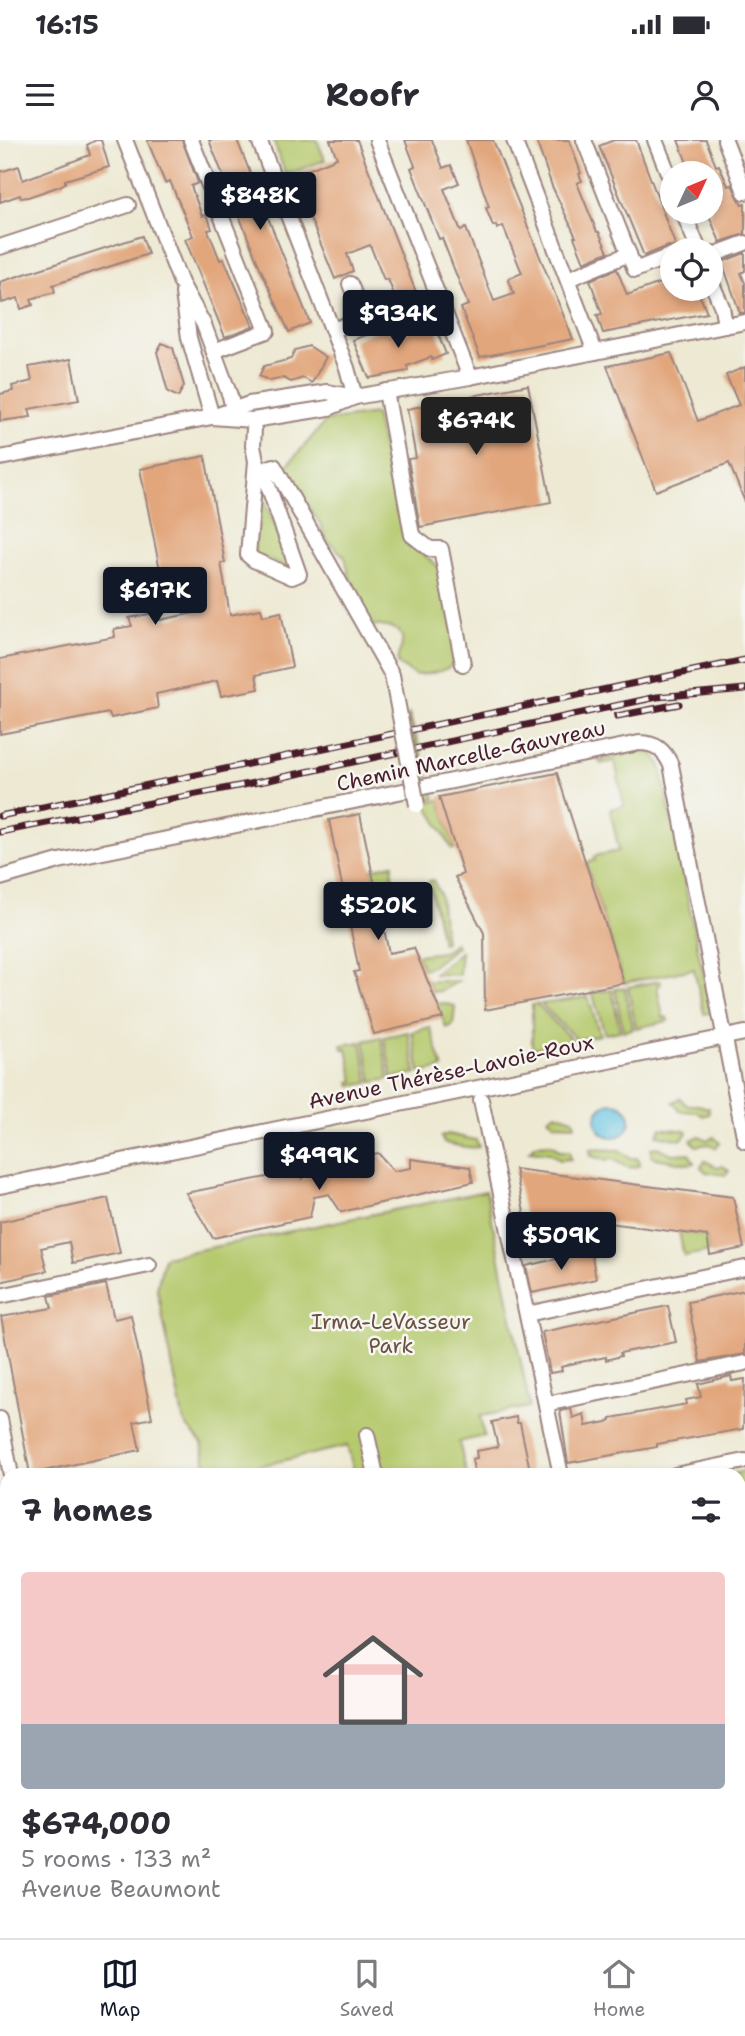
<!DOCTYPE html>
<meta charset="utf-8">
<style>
:root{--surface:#fff;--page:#f2f2f3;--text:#2b2b33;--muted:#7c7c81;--line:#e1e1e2;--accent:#111827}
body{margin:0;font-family:"Shantell Sans",sans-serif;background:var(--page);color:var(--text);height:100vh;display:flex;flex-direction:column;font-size:26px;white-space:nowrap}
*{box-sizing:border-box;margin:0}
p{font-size:23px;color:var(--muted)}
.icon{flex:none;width:38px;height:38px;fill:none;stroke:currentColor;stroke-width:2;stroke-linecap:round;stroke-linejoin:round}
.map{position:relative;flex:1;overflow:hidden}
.panel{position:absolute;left:0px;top:1328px;width:746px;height:471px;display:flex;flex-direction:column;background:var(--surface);border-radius:21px 21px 0 0;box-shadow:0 4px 10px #0003}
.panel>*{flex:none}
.needle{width:46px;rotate:46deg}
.controls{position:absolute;left:660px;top:21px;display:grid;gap:14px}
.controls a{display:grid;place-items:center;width:63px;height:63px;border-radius:50%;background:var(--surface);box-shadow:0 4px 10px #0003;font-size:35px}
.price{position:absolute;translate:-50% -60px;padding:0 16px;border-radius:7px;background:var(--accent);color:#fff;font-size:23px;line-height:46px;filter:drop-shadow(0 2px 4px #0008)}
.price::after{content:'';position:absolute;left:50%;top:42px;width:21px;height:16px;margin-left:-10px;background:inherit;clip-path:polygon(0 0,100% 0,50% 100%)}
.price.selected{background:#222;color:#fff}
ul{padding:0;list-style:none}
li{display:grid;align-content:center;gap:14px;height:371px;padding:0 21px}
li+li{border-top:2px solid var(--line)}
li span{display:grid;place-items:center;height:217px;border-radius:7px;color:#555}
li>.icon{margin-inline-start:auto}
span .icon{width:126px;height:126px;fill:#fffc;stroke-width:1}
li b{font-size:30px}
h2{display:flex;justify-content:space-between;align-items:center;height:84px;padding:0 21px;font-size:30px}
.status{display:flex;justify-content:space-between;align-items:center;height:49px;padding:0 35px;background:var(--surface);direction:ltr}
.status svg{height:19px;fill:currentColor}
header{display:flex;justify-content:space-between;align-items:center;height:91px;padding:0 21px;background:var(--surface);font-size:32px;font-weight:700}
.dock{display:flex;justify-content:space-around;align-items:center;height:98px;border-top:2px solid var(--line);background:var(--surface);font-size:19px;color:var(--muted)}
.dock a{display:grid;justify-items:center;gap:4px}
.dock .selected{color:var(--accent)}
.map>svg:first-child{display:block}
</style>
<div class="status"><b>16:15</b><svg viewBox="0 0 49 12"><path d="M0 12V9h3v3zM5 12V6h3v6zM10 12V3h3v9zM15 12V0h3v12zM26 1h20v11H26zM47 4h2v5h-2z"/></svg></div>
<header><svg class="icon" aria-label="menu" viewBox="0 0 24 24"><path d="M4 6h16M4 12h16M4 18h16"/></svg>Roofr<svg class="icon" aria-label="person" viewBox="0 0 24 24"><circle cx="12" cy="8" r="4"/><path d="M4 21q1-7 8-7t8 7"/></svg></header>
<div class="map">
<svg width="745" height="1798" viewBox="0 0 745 1798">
<rect width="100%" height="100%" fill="#f6f6f2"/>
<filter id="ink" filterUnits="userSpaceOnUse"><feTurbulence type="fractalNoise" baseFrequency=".0143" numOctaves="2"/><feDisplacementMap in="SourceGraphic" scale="14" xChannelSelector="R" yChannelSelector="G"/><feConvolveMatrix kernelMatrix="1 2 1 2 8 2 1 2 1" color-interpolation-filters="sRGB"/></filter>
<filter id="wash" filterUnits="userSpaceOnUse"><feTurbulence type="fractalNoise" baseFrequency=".00686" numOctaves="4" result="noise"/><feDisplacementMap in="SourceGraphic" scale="28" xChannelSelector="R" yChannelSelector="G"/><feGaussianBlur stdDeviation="1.57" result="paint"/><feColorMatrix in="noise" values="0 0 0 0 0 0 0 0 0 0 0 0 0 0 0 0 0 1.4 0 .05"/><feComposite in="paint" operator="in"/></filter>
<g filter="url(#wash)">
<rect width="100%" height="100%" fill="#ede9d3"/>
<!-- green -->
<g fill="#b5c96d" stroke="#80744c" stroke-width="2">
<path d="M273 0H317L325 20 286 35Z"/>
<path d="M375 274 404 399 443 430 460 517C450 532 431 534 415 535L398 524C396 516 399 514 401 508 408 485 385 487 371 485L354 455 345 417 326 399 321 385 283 330 326 281Z"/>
<path d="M260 348 291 428 290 429 254 414Z"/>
<path d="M409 574 435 658 425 660 408 575Z"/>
<path d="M645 611 653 614 660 623 711 873 704 874 694 829 624 843 586 723 595 720 594 716 619 711 610 669 624 666 615 621 601 624 598 620Z"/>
<path d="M440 660 455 708 452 709 426 663Z"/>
<path d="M393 724 392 741 374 742 371 729Z"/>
<path d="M433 740 440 754 445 802 442 803 429 741Z"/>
<path d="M455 803 457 806 432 826 423 829 417 815 443 812Z"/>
<path d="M461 811 459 835 434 834 435 833Z"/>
<path d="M428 841H458L441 851 432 852Z"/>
<path d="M660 841 661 844 657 846 663 878 667 877 668 881 636 888 628 847Z"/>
<path d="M625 848 633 889 623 891 615 849Z"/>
<path d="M612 850 620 891 605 894 592 852Z"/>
<path d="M588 857 600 895 577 900 541 864Z"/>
<path d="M442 863 455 866 453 885 446 888 437 864Z"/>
<path d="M537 864 573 901 532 909V865Z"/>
<path d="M430 887 443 928 420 933 412 892Z"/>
<path d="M408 892 416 933 392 938 384 897Z"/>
<path d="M381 897 389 939 372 942 364 901Z"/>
<path d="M361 902 369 943 351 946 350 942 354 941 347 909H343L342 905Z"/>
<path d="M680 958 686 965H698L709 968V974L703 976 697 972 680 971 673 962Z"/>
<path d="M555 973 573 979 575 985 555 984 548 978Z"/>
<path d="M661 988C670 990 678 989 687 991V993L681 1000 657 995Z"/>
<path d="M448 994 476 1000 479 1007C467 1009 456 1005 444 1003L441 997Z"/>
<path d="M699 996 707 1000 714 997 720 1003 716 1008 709 1004 696 1006 691 1000Z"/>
<path d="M551 1004 560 1011H569L571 1019 560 1020 550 1013 529 1011 535 1005Z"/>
<path d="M657 1007 672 1014 689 1013 694 1023 689 1024 656 1018 651 1016V1008Z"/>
<path d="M590 1009 619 1010 631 1018H637L640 1025C629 1031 622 1025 613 1019L606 1020 591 1016Z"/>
<path d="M705 1021 717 1027 723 1026 729 1031 726 1035 706 1032 701 1027Z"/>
<path d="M486 1051 530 1267 480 1276 484 1296 459 1302 467 1335H355L347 1306 219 1335H208L202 1303 188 1288 183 1279 157 1149 164 1117Z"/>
<path d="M679 1092 707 1096 710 1111 684 1116Z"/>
<path d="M745 1331V1504L739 1506 738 1335H723Z"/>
</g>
<!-- water -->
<circle fill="#62c2e1" stroke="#567086" stroke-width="2" cx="613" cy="980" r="17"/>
<g id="blocks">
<!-- building -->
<g fill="#e2a67c">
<path d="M96 0H101L109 27 65 40V43L60 46 28 57 21 58 20 55 0 62V32L19 26 23 40 90 15 87 5Z"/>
<path d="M147 0H182L198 43 191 46 202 76 206 75 209 80 212 89 208 90 220 120 224 119 253 186 225 197 185 99 193 96 170 41 165 43Z"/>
<path d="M209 0H237L310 183 289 192 258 123Z"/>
<path d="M330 0H357L419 160 399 168 388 139 384 140 370 105 347 114 353 131 335 139 293 36 337 18Z"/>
<path d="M405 0H432L443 28 451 25 459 43 444 49 461 91 466 88 494 161 514 154 508 139 522 133 503 86 497 89 496 85 493 86 486 68 489 67 466 0H493L573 199 480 217 461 168 468 165 442 98 439 99 411 28 415 26Z"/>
<path d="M536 0H569L581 33 579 34 582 41 577 43 597 92H599L608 112 584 122 574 97H576L552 46Z"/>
<path d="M614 0H636L676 107 668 106 644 116 599 6Z"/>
<path d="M678 0H706L716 26 719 25 728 46 732 45 742 65 745 64V94L720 102 710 78V33H691Z"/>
<path d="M142 96 148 114 53 145 55 152 31 159 33 165 21 169 18 158 2 163 0 142Z"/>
<path d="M745 113V131L741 133 745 143V173H740L722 122Z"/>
<path d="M672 125V149H697L707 173 603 193 597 175 602 174 590 140 617 129 627 155 666 141 662 130Z"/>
<path d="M433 182 446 214 432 220 431 217 407 226 408 231 369 238 353 200 391 185 395 197Z"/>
<path d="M162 203 173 208 184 246 178 257 168 252 157 212Z"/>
<path d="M309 206 326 217 312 243 303 238 291 242 283 238 270 241 259 236 264 226 291 219 295 210Z"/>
<path d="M671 213 698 281 739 265 726 235 745 227V362L729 323 656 351 607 226Z"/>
<path d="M71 219 79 260 29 269 31 277 0 281V254L13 251 12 246 32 241 29 227Z"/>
<path d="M528 245 551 362 420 387 408 319 416 318 407 269Z"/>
<path d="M205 316 225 423H221L230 475 261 469 263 476 281 472 292 527 256 535 259 549 221 556 217 541 156 554 158 568 111 578 109 573 0 594V519L115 497 114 489 132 486 129 478 159 472 160 480 194 473 170 456 165 434 161 435 140 329Z"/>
<path d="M557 633 624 843 485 870 484 793 455 737 463 734 439 657Z"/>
<path d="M360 674 389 813 414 808 443 878 374 894 354 832 359 831 329 680Z"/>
<path d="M378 1013 394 1031 411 1028V1019L470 1027 473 1042 341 1072 329 1054 314 1057 310 1077 213 1098 186 1053 297 1031 302 1039 323 1024Z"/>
<path d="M515 1029 733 1057 744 1108 710 1115 707 1096 602 1082 601 1085 562 1079 559 1096 530 1101Z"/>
<path d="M108 1058 120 1113 73 1123 69 1102 41 1108 47 1131 0 1142V1082Z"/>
<path d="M591 1111 596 1139 532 1153 526 1126Z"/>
<path d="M106 1144 114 1179 131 1175 152 1278 134 1282 140 1310 30 1334 1 1177 52 1168 49 1156Z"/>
<path d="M745 1150V1214L700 1222 688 1162Z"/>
<path d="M668 1166 676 1202 620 1213 621 1216 606 1220V1217L575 1223 561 1227 562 1231 550 1233 542 1192Z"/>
<path d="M731 1236 732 1241 745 1239 743 1289 657 1304V1307L568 1323 560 1271 571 1269 573 1278 584 1274 586 1286 607 1282 611 1280V1278L687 1264 686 1260 701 1257 698 1244Z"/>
<path d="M516 1277 517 1283H520L531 1335H475L472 1319 477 1318 476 1311 498 1307 492 1282Z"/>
</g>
</g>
</g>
<g filter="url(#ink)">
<use href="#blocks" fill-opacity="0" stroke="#9c847f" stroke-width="2"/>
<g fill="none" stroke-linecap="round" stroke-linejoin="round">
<defs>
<g id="minor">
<path d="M125 0 181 143 204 185 230 256 235 278"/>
<path d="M191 0 267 191 214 211"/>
<path d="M259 0 347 228 355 257"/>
<path d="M377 0 470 237"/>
<path d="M514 0 595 212"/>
<path d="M584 0 635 130 672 115"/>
<path d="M655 0 672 43"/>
<path d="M725 0 745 52"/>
<path d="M683 72 699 110"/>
<path d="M0 107 128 65"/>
<path d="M710 116 745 103"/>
<path d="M568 139 629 114"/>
<path d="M710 139 722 167 725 186"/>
<path d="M183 153 189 198 212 277"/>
<path d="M333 190 364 178 350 144"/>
<path d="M386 251 412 395 430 409H441L463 524"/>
<path d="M212 277 253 280 329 268 355 257 470 237 745 182"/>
<path d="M254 289 253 306 256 321 248 415 254 420 292 437 299 434 264 334 266 329 274 326 392 535"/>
<path d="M0 318 212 277 249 264 327 252 355 257"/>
<path d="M0 738 59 721 639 603C656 603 664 610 671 625L745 1001"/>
<path d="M481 960 561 1335"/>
<path d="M0 1046 745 893"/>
<path d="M0 1156 149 1125"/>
<path d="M527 1174 745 1128"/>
<path d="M546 1264 745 1223"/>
<path d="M0 1279 11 1335"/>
<path d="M367 1295 376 1335"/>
<path d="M675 1335 745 1321"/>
<path d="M0 1386 7 1384"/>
<path d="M0 1478 7 1476"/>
<path d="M738 1519 745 1518"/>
<path d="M0 1557 7 1556"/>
<path d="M738 1601 745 1599"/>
<path d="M0 1725 3 1740"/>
<path d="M738 1763 745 1762"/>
<path d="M738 1781 742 1798"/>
<path d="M103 1792 105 1798"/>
<path d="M298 1792 300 1798"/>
<path d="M466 1792 467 1798"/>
<path d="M562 1792 564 1798"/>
<path d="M660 1792 661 1798"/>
<path d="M270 1798 271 1792"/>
</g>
<g id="major">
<path d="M738 1673 745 1672"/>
<path d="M148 1798 177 1792"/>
</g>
</defs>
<!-- minor casing -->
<use href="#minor" stroke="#9c847f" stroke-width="18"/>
<!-- major casing -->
<use href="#major" stroke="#9c847f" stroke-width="21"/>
<!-- minor -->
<use href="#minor" stroke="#fff" stroke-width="14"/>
<!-- major -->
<use href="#major" stroke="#e9c769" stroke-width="18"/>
<defs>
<g id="rail">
<path d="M617 576 679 564"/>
<path d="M0 676 745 520"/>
<path d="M0 692 269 640 657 557 745 549"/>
</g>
</defs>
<!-- rail casing -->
<use href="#rail" stroke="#4a1f2b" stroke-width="7"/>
<!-- rail -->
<use href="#rail" stroke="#f6f6f2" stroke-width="4.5" stroke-dasharray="13" stroke-linecap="butt"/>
<defs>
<path id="minor-bridge" d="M392 535 417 665"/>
</defs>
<!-- minor-bridge casing -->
<use href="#minor-bridge" stroke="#9c847f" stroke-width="18" stroke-linecap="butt"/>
<!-- minor-bridge -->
<use href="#minor-bridge" stroke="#fff" stroke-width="14"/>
</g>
</g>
<g text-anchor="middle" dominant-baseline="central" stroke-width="5" stroke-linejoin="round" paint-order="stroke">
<!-- street labels -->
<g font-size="21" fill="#4a1f2b" stroke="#f6f6f2">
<text transform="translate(471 616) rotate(-12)">Chemin Marcelle-Gauvreau</text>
<text transform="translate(451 932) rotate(-12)">Avenue Thérèse-Lavoie-Roux</text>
</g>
<!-- park labels -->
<g font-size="21" fill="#6a523f" stroke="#f6f6f2">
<text x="391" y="1182">Irma-LeVasseur<tspan x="391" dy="24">Park</tspan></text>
</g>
</g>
</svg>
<div class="controls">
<a><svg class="needle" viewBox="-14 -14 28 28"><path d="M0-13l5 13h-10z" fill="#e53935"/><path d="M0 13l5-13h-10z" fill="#7c7c81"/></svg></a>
<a><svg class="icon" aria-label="locate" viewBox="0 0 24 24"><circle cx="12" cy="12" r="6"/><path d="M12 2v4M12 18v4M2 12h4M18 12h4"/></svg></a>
</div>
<b class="price" style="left:260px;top:92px">$848K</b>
<b class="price" style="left:398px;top:210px">$934K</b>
<b class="price selected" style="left:476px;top:317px">$674K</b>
<b class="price" style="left:155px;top:487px">$617K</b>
<b class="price" style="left:378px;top:802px">$520K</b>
<b class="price" style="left:319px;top:1052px">$499K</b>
<b class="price" style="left:561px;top:1132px">$509K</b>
<section class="panel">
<h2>7 homes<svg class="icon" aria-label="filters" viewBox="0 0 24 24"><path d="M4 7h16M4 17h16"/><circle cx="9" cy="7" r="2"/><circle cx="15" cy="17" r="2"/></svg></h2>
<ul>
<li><span style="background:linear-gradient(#f6c9c9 70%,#9aa5b1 0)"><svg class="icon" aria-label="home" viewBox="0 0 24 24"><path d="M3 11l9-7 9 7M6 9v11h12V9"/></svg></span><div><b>$674,000</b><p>5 rooms · 133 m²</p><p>Avenue Beaumont</p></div></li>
</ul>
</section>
</div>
<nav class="dock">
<a class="selected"><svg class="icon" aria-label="map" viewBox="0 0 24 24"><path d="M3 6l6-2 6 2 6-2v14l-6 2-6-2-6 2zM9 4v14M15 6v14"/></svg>Map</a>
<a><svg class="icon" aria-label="saved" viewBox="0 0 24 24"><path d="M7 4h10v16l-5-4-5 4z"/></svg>Saved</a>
<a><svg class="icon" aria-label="home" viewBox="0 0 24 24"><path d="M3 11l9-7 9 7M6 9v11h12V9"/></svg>Home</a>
</nav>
